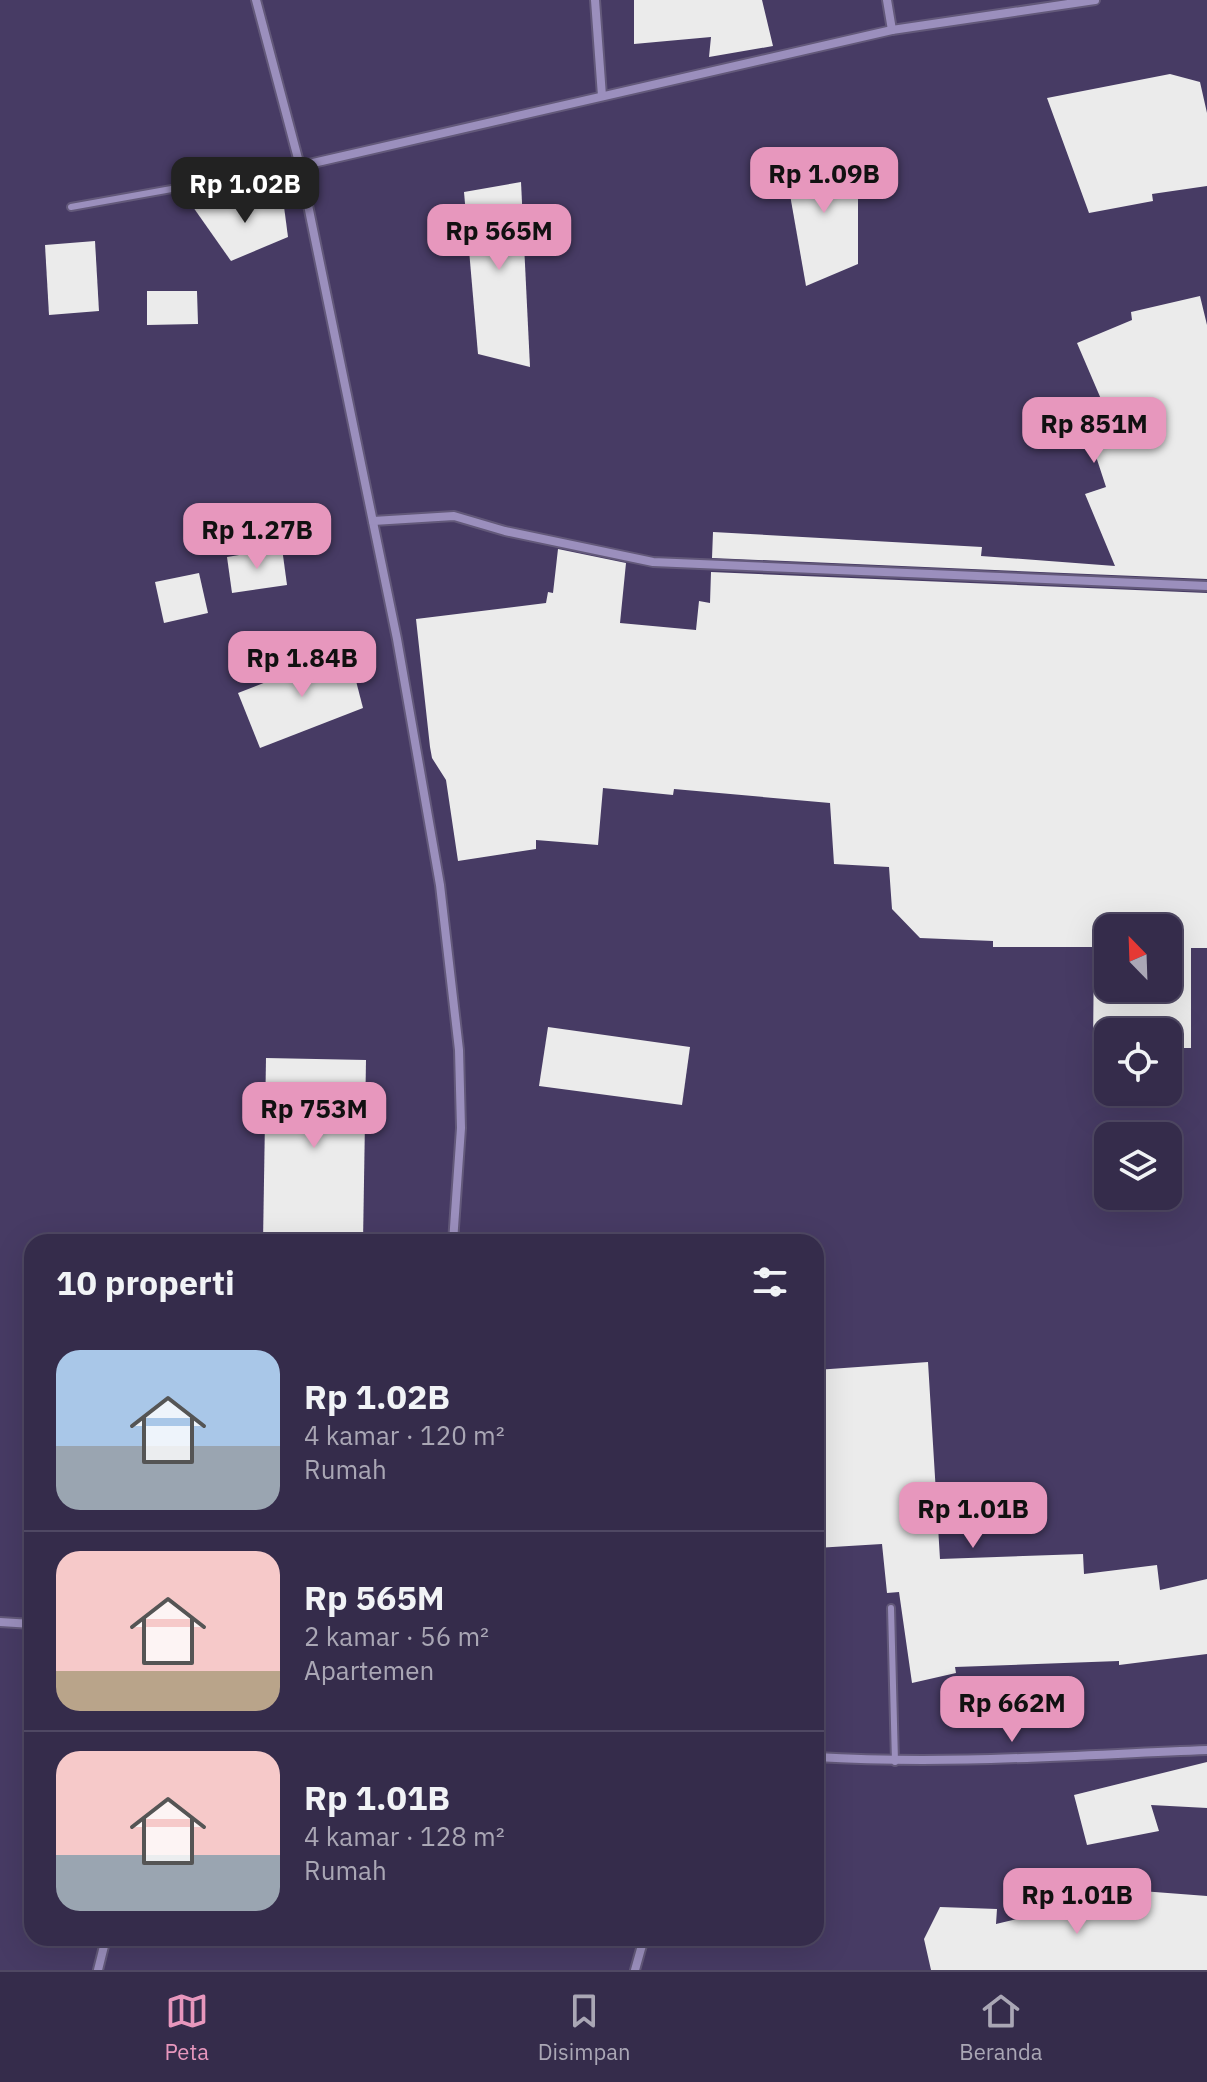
<!DOCTYPE html>
<html lang="id">
<meta charset="utf-8">
<style>
:root{--surface:#352c4b;--page:#403855;--text:#f1f3f6;--muted:#aaa7b5;--line:#4f4863;--accent:#e797bd}
body{margin:0;font-family:"IBM Plex Sans",sans-serif;background:var(--page);color:var(--text);height:100vh;display:flex;flex-direction:column;font-size:30px;white-space:nowrap}
*{box-sizing:border-box;margin:0}
p{font-size:26px;color:var(--muted)}
.icon{flex:none;width:44px;height:44px;fill:none;stroke:currentColor;stroke-width:2;stroke-linecap:round;stroke-linejoin:round}
.map{position:relative;flex:1;overflow:hidden}
.panel{position:absolute;left:24px;top:1234px;width:800px;height:712px;display:flex;flex-direction:column;background:var(--surface);border-radius:24px;box-shadow:0 8px 32px #0002,0 0 0 2px var(--line)}
.panel>*{flex:none}
.needle{width:52px;rotate:337deg}
.buttons{position:absolute;left:1094px;top:914px;display:grid;gap:16px}
.buttons a{display:grid;place-items:center;width:88px;height:88px;border-radius:16px;background:var(--surface);box-shadow:0 8px 32px #0002,0 0 0 2px var(--line);font-size:40px}
.price{position:absolute;translate:-50% -68px;padding:0 18px;border-radius:16px;background:var(--accent);color:#111;font-size:26px;line-height:52px;filter:drop-shadow(0 2px 4px #0008)}
.price::after{content:'';position:absolute;left:50%;top:48px;width:24px;height:18px;margin-left:-12px;background:inherit;clip-path:polygon(0 0,100% 0,50% 100%)}
.price.selected{background:#222;color:#fff}
ul{padding:0;list-style:none}
li{display:flex;align-items:center;gap:24px;height:200px;padding:0 32px}
li+li{border-top:2px solid var(--line)}
li span{display:grid;place-items:center;flex:none;width:224px;height:160px;border-radius:24px;color:#555}
li>.icon{margin-inline-start:auto}
span .icon{width:96px;height:96px;fill:#fffc;stroke-width:1}
li b{font-size:34px}
h2{display:flex;justify-content:space-between;align-items:center;height:96px;padding:0 32px;font-size:34px}
.tabs{display:flex;justify-content:space-around;align-items:center;height:112px;border-top:2px solid var(--line);background:var(--surface);font-size:22px;color:var(--muted)}
.tabs a{display:grid;justify-items:center;gap:4px}
.tabs .selected{color:var(--accent)}
.map>svg:first-child{display:block}
</style>
<div class="map">
<svg width="1207" height="1970" viewBox="0 0 1207 1970">
<rect width="100%" height="100%" fill="#473b64"/>
<!-- building -->
<g fill="#ebebeb" fill-rule="evenodd">
<path d="M634 0H762L773 46 709 57 711 37 634 44Z"/>
<path d="M1170 74 1200 82 1207 113V186L1152 194 1153 201 1089 213 1047 98Z"/>
<path d="M782 149 858 172V264L806 286Z"/>
<path d="M521 182 530 367 478 354 464 192Z"/>
<path d="M283 199 288 237 231 261 193 207Z"/>
<path d="M95 241 99 311 49 315 45 245Z"/>
<path d="M147 291H197L198 324 147 325Z"/>
<path d="M1200 296 1207 325V579L712 558 713 532 982 547 981 556 1115 566 1085 494 1106 487 1089 435 1113 427 1077 343 1132 320 1131 312Z"/>
<path d="M282 548 287 585 232 593 227 557Z"/>
<path d="M558 549 626 563 620 623 696 630 699 601 710 603 711 572 1207 593V948H1191V1048H1168V1032H1108V1047H1093L1094 947H993V941L920 938 892 909 889 867 834 864 830 803 674 789 673 795 603 788 598 845 536 840V849L458 861 446 780 432 758 430 747 416 619 546 603 548 592 553 593ZM1108 928H1168V988H1108Z"/>
<path d="M199 573 208 613 164 623 155 582Z"/>
<path d="M348 650 363 708 260 748 238 693Z"/>
<path d="M548 1027 690 1047 682 1105 539 1086Z"/>
<path d="M266 1058 366 1060 363 1242H263Z"/>
<path d="M928 1362 940 1559 1083 1554 1084 1574 1157 1565 1160 1590 1207 1579V1654L1119 1665V1661L955 1667 956 1673 912 1683 899 1592 887 1593 882 1544 816 1548V1370Z"/>
<path d="M1207 1762V1808L1151 1805 1159 1831 1087 1845 1074 1795Z"/>
<path d="M1089 1887 1207 1896V1970H931L924 1939 940 1907 997 1909 996 1924 1091 1901Z"/>
</g>
<g fill="none" stroke-linecap="round" stroke-linejoin="round">
<defs>
<g id="service">
<path d="M71 207 300 166"/>
<path d="M891 1608 895 1762"/>
</g>
<g id="minor">
<path d="M256 0 300 166 397 639 440 885 459 1050 461 1128 453 1242"/>
<path d="M595 0 602 96"/>
<path d="M887 0 892 30"/>
<path d="M300 166 892 30 1095 0"/>
<path d="M373 521 454 516 505 531 653 562 1207 586"/>
<path d="M0 1622 32 1624"/>
<path d="M816 1757C949 1765 1074 1755 1207 1750"/>
<path d="M98 1970 106 1938"/>
<path d="M635 1970 644 1938"/>
</g>
</defs>
<!-- service casing -->
<use href="#service" stroke="#63597a" stroke-width="10"/>
<!-- minor casing -->
<use href="#minor" stroke="#63597a" stroke-width="12"/>
<!-- service -->
<use href="#service" stroke="#9b8fbd" stroke-width="6"/>
<!-- minor -->
<use href="#minor" stroke="#9b8fbd" stroke-width="8"/>
</g>
</svg>
<div class="buttons">
<a><svg class="needle" viewBox="-14 -14 28 28"><path d="M0-13l5 13h-10z" fill="#e53935"/><path d="M0 13l5-13h-10z" fill="#aaa7b5"/></svg></a>
<a><svg class="icon" aria-label="locate" viewBox="0 0 24 24"><circle cx="12" cy="12" r="6"/><path d="M12 2v4M12 18v4M2 12h4M18 12h4"/></svg></a>
<a><svg class="icon" aria-label="layers" viewBox="0 0 24 24"><path d="M12 4l9 5-9 5-9-5zM3 14l9 5 9-5"/></svg></a>
</div>
<b class="price" style="left:824px;top:215px">Rp 1.09B</b>
<b class="price selected" style="left:245px;top:225px">Rp 1.02B</b>
<b class="price" style="left:499px;top:272px">Rp 565M</b>
<b class="price" style="left:1094px;top:465px">Rp 851M</b>
<b class="price" style="left:257px;top:571px">Rp 1.27B</b>
<b class="price" style="left:302px;top:699px">Rp 1.84B</b>
<b class="price" style="left:314px;top:1150px">Rp 753M</b>
<b class="price" style="left:973px;top:1550px">Rp 1.01B</b>
<b class="price" style="left:1012px;top:1744px">Rp 662M</b>
<b class="price" style="left:1077px;top:1936px">Rp 1.01B</b>
<section class="panel">
<h2>10 properti<svg class="icon" aria-label="filters" viewBox="0 0 24 24"><path d="M4 7h16M4 17h16"/><circle cx="9" cy="7" r="2"/><circle cx="15" cy="17" r="2"/></svg></h2>
<ul>
<li><span style="background:linear-gradient(#a9c7e8 60%,#9aa5b1 0)"><svg class="icon" aria-label="home" viewBox="0 0 24 24"><path d="M3 11l9-7 9 7M6 9v11h12V9"/></svg></span><div><b>Rp 1.02B</b><p>4 kamar · 120 m²</p><p>Rumah</p></div></li>
<li><span style="background:linear-gradient(#f6c9c9 75%,#b9a48a 0)"><svg class="icon" aria-label="home" viewBox="0 0 24 24"><path d="M3 11l9-7 9 7M6 9v11h12V9"/></svg></span><div><b>Rp 565M</b><p>2 kamar · 56 m²</p><p>Apartemen</p></div></li>
<li><span style="background:linear-gradient(#f6c9c9 65%,#9aa5b1 0)"><svg class="icon" aria-label="home" viewBox="0 0 24 24"><path d="M3 11l9-7 9 7M6 9v11h12V9"/></svg></span><div><b>Rp 1.01B</b><p>4 kamar · 128 m²</p><p>Rumah</p></div></li>
</ul>
</section>
</div>
<nav class="tabs">
<a class="selected"><svg class="icon" aria-label="map" viewBox="0 0 24 24"><path d="M3 6l6-2 6 2 6-2v14l-6 2-6-2-6 2zM9 4v14M15 6v14"/></svg>Peta</a>
<a><svg class="icon" aria-label="saved" viewBox="0 0 24 24"><path d="M7 4h10v16l-5-4-5 4z"/></svg>Disimpan</a>
<a><svg class="icon" aria-label="home" viewBox="0 0 24 24"><path d="M3 11l9-7 9 7M6 9v11h12V9"/></svg>Beranda</a>
</nav>
